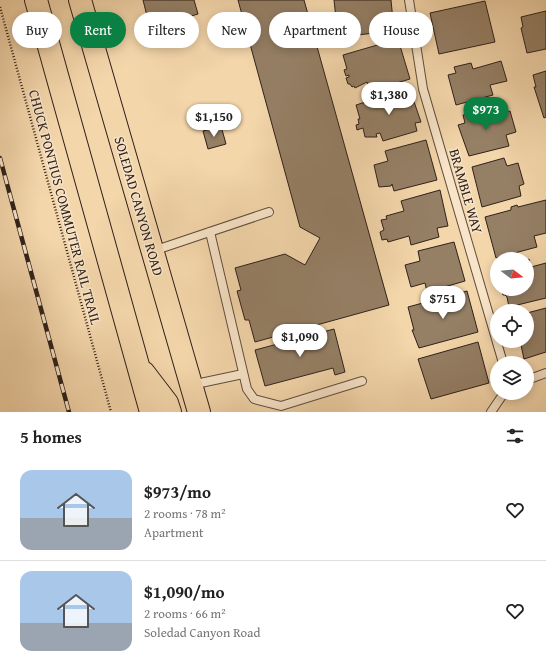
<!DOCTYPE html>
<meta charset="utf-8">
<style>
:root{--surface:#fff;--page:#f6f6f6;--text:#222;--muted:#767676;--line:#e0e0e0;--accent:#0b8043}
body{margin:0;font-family:"Gentium Book Plus",serif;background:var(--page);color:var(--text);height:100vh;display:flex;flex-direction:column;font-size:15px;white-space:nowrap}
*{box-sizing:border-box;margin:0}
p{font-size:13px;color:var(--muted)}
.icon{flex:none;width:22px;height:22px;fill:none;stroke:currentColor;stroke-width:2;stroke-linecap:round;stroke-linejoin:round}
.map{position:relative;height:412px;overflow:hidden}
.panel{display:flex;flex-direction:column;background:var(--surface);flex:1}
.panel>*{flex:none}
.banner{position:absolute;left:12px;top:12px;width:522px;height:36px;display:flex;gap:8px}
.needle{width:26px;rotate:106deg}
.buttons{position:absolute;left:490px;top:252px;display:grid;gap:8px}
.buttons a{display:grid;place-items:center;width:44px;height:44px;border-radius:50%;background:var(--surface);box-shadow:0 2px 10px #0003;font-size:20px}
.price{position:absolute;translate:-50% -34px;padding:0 9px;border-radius:14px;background:#fff;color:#222;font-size:13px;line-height:26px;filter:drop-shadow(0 1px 2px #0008)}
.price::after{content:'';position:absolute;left:50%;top:24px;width:12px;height:9px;margin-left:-6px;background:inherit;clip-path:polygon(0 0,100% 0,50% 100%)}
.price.current{background:var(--accent);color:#fff}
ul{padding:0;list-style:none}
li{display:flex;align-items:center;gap:12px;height:100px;padding:0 20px}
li+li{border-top:1px solid var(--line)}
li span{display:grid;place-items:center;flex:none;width:112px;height:80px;border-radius:12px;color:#555}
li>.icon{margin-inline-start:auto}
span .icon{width:48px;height:48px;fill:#fffc;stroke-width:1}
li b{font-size:17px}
h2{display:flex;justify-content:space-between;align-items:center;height:48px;padding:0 20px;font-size:17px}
.chip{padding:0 14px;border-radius:18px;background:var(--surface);box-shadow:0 2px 10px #0003;font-size:14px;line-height:36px}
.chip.current{background:var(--accent);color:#fff}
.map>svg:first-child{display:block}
</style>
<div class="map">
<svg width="546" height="412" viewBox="0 0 546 412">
<rect width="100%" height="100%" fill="#f4d6ab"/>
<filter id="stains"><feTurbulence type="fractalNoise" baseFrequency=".005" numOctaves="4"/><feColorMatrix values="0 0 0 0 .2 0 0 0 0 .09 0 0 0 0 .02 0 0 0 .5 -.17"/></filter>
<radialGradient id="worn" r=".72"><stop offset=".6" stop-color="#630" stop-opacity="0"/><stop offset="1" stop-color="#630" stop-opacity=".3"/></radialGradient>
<!-- building -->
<g fill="#957f65" stroke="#2e211a">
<path d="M143 0H194L198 14 181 19 185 33 160 40 156 26 150 28Z"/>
<path d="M238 0H304L389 305 255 342 249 320H245L237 291 241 290 235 268 285 254 305 265 320 238 300 227Z"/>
<path d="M334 0H391L394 31 338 37Z"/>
<path d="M485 1 495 42 439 54 430 13Z"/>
<path d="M546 11V49L527 53 521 28 523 27 521 17Z"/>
<path d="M398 39 410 79 370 91 367 82 355 88 354 86 352 87 350 84H348L346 78 349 77V75L346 76 344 70 347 69 343 55Z"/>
<path d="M501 61 507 81 490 85 493 95 456 105 448 75 456 73 454 67 471 63 473 69Z"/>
<path d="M546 71V117L544 118 534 87H536L533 75Z"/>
<path d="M407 89 408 91 410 90 421 122 415 123 417 131 383 141 380 133 376 134 377 137H365L363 128 357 130 356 125 359 124 358 119H360L356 105Z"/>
<path d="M490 107 492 116 510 111 516 132 506 135 509 146 469 156 458 125 465 123 463 115Z"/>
<path d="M221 126 226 144 208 149 203 131Z"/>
<path d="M426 140 437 180 394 191 392 184 391 186 379 187 374 165 388 161 385 151Z"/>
<path d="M504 158 507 166 518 163 524 184 519 186 521 196 482 207 472 167Z"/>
<path d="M440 190 448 226 437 228 439 237 411 245 409 236 388 242 387 239 382 240 380 232 384 230 381 220 387 219 386 216 404 211 401 201Z"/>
<path d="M546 200V233L534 236 537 247 496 258 485 217 511 210V207L517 205 518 207Z"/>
<path d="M454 242 465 281 427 292 425 283 411 287 405 265 420 261 418 251Z"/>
<path d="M529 259 531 267 546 263V298L509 307 507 297 505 295H503L501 289H527V260Z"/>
<path d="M467 291 478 332 419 348 412 330H414L408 307Z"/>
<path d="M546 308V352L524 359 521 345 518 346 516 341H527V313Z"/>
<path d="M334 329 345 372 335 375 333 368 265 386 255 350Z"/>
<path d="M478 342 489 383 431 399 418 359Z"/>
</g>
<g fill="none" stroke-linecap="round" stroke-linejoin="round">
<defs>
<g id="service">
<path d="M409 0 423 89 503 363"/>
<path d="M210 232 247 389 254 399 281 406 362 381"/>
<path d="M153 251 269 212"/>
<path d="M527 380 546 373"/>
<path d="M191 385 243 374"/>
<path d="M491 412 504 393"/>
</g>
<g id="primary">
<path d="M36 0 151 412"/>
<path d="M80 0 199 412"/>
<path d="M144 373 167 403 170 412"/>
</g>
</defs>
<!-- service casing -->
<use href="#service" stroke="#604e3e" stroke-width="10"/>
<!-- primary casing -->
<use href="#primary" stroke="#2e211a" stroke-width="24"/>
<!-- path -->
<path stroke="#2e211a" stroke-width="2.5" stroke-dasharray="1 2" stroke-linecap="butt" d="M0 7 111 412"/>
<!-- service -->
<use href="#service" stroke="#f8e4c8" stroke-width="8"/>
<!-- primary -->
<use href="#primary" stroke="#f4d6ab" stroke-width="22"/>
<defs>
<path id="rail" d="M0 158 69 412"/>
</defs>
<!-- rail casing -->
<use href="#rail" stroke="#2e211a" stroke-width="4.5"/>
<!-- rail -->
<use href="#rail" stroke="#f8e4c8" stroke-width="3" stroke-dasharray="9" stroke-linecap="butt"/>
</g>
<g text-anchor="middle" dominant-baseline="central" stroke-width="3" stroke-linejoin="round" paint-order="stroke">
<!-- street labels -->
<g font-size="14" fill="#2e211a" stroke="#f8e4c8">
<text transform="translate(466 191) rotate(74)">BRAMBLE WAY</text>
<text transform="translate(139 206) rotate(74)">SOLEDAD CANYON ROAD</text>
<text transform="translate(65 207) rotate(75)">CHUCK PONTIUS COMMUTER RAIL TRAIL</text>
</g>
</g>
<rect width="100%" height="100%" filter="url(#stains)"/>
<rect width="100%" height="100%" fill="url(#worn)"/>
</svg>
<div class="buttons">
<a><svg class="needle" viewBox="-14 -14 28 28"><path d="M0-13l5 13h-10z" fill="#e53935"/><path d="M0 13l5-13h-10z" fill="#767676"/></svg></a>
<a><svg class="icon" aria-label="locate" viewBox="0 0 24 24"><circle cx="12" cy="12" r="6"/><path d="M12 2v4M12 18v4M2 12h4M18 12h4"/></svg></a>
<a><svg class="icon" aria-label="layers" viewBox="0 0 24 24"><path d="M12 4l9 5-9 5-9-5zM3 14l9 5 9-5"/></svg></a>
</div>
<b class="price" style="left:389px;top:116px">$1,380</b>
<b class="price current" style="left:486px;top:131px">$973</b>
<b class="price" style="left:214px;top:138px">$1,150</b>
<b class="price" style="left:443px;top:320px">$751</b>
<b class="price" style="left:300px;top:358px">$1,090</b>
<div class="banner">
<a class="chip">Buy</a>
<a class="chip current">Rent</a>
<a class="chip">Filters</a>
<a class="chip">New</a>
<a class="chip">Apartment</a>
<a class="chip">House</a>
</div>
</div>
<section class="panel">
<h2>5 homes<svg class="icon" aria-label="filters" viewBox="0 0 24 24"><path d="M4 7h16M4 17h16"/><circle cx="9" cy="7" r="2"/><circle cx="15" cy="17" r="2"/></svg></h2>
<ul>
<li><span style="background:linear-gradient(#a9c7e8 60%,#9aa5b1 0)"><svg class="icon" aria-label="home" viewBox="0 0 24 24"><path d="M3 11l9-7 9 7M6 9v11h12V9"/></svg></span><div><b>$973/mo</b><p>2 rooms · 78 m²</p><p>Apartment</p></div><svg class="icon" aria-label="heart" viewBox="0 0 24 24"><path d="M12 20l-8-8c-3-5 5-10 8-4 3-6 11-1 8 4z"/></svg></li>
<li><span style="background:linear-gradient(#a9c7e8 65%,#9aa5b1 0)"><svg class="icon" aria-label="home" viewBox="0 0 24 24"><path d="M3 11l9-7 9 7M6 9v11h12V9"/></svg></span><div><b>$1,090/mo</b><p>2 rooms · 66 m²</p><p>Soledad Canyon Road</p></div><svg class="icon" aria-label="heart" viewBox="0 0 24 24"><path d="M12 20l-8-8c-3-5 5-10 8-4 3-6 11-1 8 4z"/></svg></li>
</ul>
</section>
